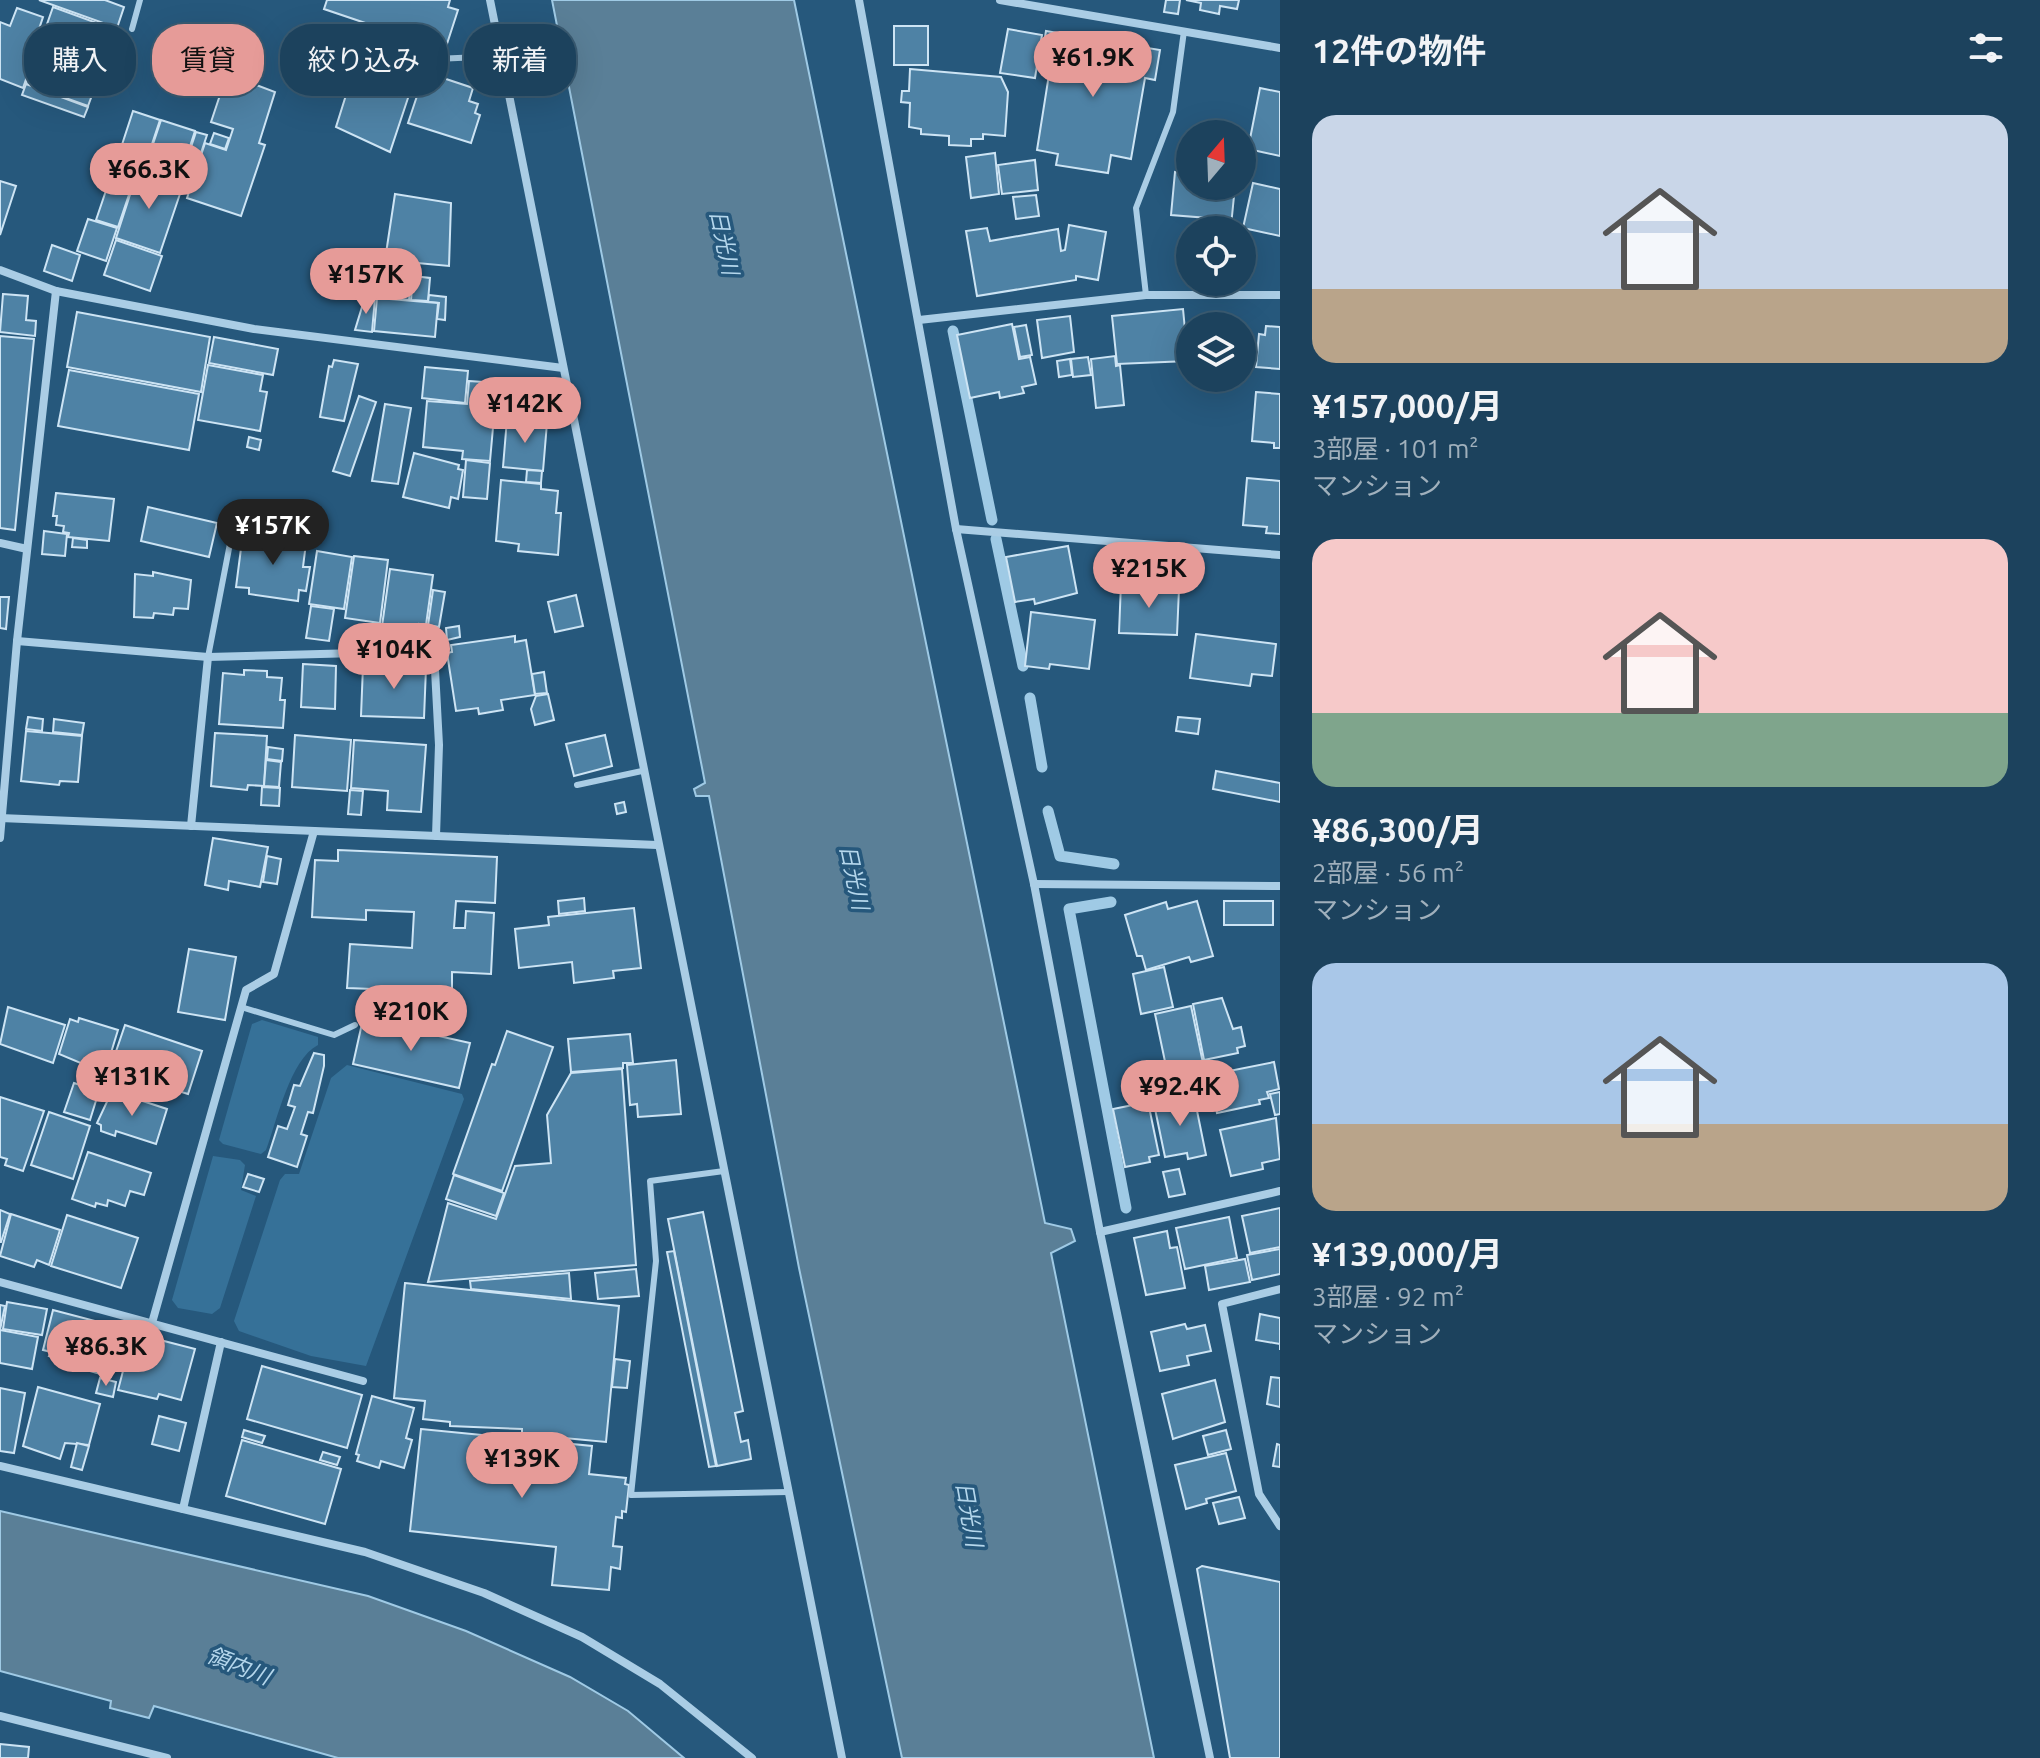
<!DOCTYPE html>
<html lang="ja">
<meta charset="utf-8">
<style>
:root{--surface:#1c425d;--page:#254963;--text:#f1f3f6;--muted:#a0b0bc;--line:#3a5b72;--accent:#e69b98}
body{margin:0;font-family:Ubuntu,"Noto Sans JP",sans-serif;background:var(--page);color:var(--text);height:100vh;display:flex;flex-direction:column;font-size:30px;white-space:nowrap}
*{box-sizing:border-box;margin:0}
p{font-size:26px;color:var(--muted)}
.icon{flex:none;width:44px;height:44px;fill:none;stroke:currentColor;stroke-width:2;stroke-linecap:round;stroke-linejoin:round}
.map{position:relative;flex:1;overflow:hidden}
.details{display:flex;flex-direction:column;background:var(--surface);width:760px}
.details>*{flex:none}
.banner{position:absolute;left:24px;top:24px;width:760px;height:72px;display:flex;gap:16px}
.needle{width:52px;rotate:19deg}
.buttons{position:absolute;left:1176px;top:120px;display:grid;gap:16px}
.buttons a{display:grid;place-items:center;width:80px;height:80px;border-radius:50%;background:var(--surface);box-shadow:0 8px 32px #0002,0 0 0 2px var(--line);font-size:40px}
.price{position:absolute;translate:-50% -68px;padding:0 18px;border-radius:28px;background:var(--accent);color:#111;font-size:26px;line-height:52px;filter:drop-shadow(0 2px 4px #0008)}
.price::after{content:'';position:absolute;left:50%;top:48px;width:24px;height:18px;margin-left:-12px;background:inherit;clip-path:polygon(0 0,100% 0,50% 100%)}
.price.active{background:#222;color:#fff}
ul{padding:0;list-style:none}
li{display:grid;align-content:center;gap:16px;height:424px;padding:0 32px}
li span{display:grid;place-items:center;height:248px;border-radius:24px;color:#555}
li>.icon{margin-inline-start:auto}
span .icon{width:144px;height:144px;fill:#fffc;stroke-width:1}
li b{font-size:34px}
h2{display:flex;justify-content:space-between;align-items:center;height:96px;padding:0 32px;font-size:34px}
.chip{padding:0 28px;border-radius:32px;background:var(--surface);box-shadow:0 8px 32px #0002,0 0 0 2px var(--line);font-size:28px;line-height:72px}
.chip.active{background:var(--accent);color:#111}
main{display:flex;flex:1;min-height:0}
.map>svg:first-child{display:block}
</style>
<main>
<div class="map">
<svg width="1280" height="1758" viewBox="0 0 1280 1758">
<rect width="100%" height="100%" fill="#26587c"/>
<!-- green -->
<g fill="#367198">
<path d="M262 1020 318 1037V1045C290 1059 277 1121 266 1150L261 1154 223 1144 219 1140 252 1024Z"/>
<path d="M347 1065 462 1094 464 1099 366 1366 311 1356 239 1331 234 1321 280 1180 285 1174H299L331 1078Z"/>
<path d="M213 1156 240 1160 245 1165 241 1190 256 1196 220 1308 212 1314 178 1308 172 1300Z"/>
</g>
<!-- water -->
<g fill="#5a7f97" stroke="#9fcae5" stroke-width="2">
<path d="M552 0H794L1045 1223 1071 1229 1075 1241 1051 1253 1154 1758H902L799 1268 709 796H696L694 789 705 783Z"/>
<path d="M0 1511 368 1596 466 1631 570 1677 628 1711 684 1758H338L154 1706 149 1718 110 1708 111 1701 0 1671Z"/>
</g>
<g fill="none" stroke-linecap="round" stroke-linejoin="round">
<!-- stream -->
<g stroke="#9fcae5" stroke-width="11">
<path d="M953 331 992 520"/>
<path d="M996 539 1023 666"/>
<path d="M1030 698 1042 767"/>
<path d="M1048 811 1060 856 1114 864"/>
<path d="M1111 902 1069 909 1126 1208"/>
</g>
</g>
<!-- building -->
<g fill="#4e82a5" stroke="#cde4f4" stroke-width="2">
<path d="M39 0H105L124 7 117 28Z"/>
<path d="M327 0H450L448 7 458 10 445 50 324 9Z"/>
<path d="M1166 0H1180L1178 14 1164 12Z"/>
<path d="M1186 0H1239L1237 9 1220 6 1219 14 1200 10 1201 3Z"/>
<path d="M53 7 116 30 88 106 26 84Z"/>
<path d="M17 8 43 17 37 35 41 36 23 88 0 79V22L10 26Z"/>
<rect x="894" y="26" width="34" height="39"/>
<path d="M363 29 388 38 373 82 349 74Z"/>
<path d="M1008 29 1042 35 1035 78 1000 73Z"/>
<path d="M1046 31 1160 50 1155 80 1145 78 1131 159 1111 155 1108 173 1056 165 1058 154 1037 150 1051 62 1041 61Z"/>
<path d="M910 69 1001 77 1008 92 1005 136 983 134V139H971V146L949 145V136L921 134V129L909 127 910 103 901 102 902 91H909Z"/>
<path d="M425 72 473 88 469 101 478 104 475 113 480 115 471 143 408 123Z"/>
<path d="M227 74 275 92 259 143 265 145 241 216 187 198 205 143 226 150 233 129 211 122Z"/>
<path d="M352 76 409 95 390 152 336 127Z"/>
<path d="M26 84 88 107 84 117 22 95Z"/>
<path d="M1260 88 1280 92V156L1248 149Z"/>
<path d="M133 111 160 120 143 171 138 170 136 173 115 166Z"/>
<path d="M161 120 195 131 178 183 144 171Z"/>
<path d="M196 132 207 135 190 186 179 183Z"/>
<path d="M214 133 229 138 225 149 210 144Z"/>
<path d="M995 153 999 194 971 198 966 157Z"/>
<path d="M1035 160 1038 190 1002 194 998 165Z"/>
<path d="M114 167 136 174 118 227 96 220Z"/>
<path d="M138 170 183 185 160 253 116 238Z"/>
<path d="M1175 172 1190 174V186H1235L1231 226 1208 223V218L1171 215Z"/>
<path d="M0 181 16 186 0 235Z"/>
<path d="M1253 183 1280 189V236L1243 228Z"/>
<path d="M395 194 451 203 449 266 385 260Z"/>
<path d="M1036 195 1039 216 1016 219 1013 197Z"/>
<path d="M88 219 117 228 106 261 77 251Z"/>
<path d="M1069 225 1106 232 1098 280 1076 276V280L977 296 966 231 987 228 990 241 1058 229 1061 251 1065 250Z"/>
<path d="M116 240 162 256 150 291 104 275Z"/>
<path d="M52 245 80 255 72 281 44 271Z"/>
<path d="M413 276 430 278 428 301 411 300Z"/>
<path d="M372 279 411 282 409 300 365 296Z"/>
<path d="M3 294 28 296 26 320 36 321 35 336 0 332Z"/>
<path d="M429 295 446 297 445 320 437 319 439 303 428 302Z"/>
<path d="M365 297 375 298 372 332 355 330Z"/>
<path d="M377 298 438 303 435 337 374 331Z"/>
<path d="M1183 309 1188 361 1117 364 1112 316Z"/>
<path d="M77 312 210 337 201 392 67 367Z"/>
<path d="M1070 316 1074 352 1042 358 1037 320Z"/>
<path d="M1012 324 1019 359 1030 357 1036 384 1022 387 1024 393 1000 398 999 392 970 398 957 335Z"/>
<path d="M1026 325 1032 355 1020 357 1014 327Z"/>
<path d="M1266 326 1280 327V369L1256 367 1259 334 1265 335Z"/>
<path d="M0 336 34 339 15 530 0 528Z"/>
<path d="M214 337 278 349 273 375 209 363Z"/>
<path d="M1115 356 1116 366 1120 365 1124 405 1096 408 1091 359Z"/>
<path d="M1088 357 1091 375 1073 377 1071 359Z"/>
<path d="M1070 359 1072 375 1059 377 1057 361Z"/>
<path d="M334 360 358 364 344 421 320 417 329 366 332 367Z"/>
<path d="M208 365 263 375 260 391 267 392 260 431 198 420Z"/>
<path d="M425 367 468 371 465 403 422 398Z"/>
<path d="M69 370 199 394 189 450 58 426Z"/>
<path d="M469 381 497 383 490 461 462 459 463 451 423 447 427 401 467 404Z"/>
<path d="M1256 392 1280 394V448H1274V443L1252 441Z"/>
<path d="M359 396 376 402 350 476 333 471Z"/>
<path d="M385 404 411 408 398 484 372 481Z"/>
<path d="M507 419 547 423 543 471 503 467Z"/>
<path d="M249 437 261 440 259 450 247 447Z"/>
<path d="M414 453 459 465 458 469 463 470 458 499 451 497 449 508 403 497Z"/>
<path d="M466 460 490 463 487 499 463 497Z"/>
<path d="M527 470 542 471 541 483 526 482Z"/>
<path d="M1247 478 1280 481V534L1266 533 1267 527 1243 525Z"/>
<path d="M501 480 541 484V489L558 491 556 513H561L558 555 518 551 519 544 496 541Z"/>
<path d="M56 493 114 499 109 541 68 537 69 533 63 532 64 526 56 525 57 516H53Z"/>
<path d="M148 507 217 523 209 557 141 541Z"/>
<path d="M44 531 67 534 65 556 42 554Z"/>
<path d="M243 533 306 543 303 567H310L306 591 299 590 298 601 249 594V588L236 587Z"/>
<path d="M73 538 87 540V548L72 547Z"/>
<path d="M1068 546 1077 593 1035 604 1034 599 1015 602 1006 557Z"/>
<path d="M317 551 352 557 344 609 309 604Z"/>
<path d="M1123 552 1136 553 1135 579H1122Z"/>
<path d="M1149 555 1179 556 1178 584H1148Z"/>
<path d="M354 556 388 560 380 623 345 618Z"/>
<path d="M390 569 433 575 426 625 419 624 418 631 382 626Z"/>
<path d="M153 572 191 580 188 609 174 608 173 615 154 613 153 618 134 617 135 574 153 576Z"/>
<path d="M1121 583 1179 589 1177 635 1119 633Z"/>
<path d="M433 590 445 592 439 627 428 625Z"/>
<path d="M576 595 583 626 555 632 548 602Z"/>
<path d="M0 597H9L6 629 0 628Z"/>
<path d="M311 606 334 609 329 641 306 638Z"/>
<path d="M1031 612 1095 620 1089 669 1050 664 1049 669 1025 666Z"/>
<path d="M459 626 460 637 447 640 446 628Z"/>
<path d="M1196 634 1276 644 1272 676 1252 674 1250 686 1190 678Z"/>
<path d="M515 636V642L526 640 535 695 501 700 503 710 479 714 478 708 456 711 447 653 452 652 451 645Z"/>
<path d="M385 663 426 668 424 718 361 716 363 666H385Z"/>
<path d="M303 664 336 666 335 709 301 707Z"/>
<path d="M244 670 267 671V677L282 678 280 700H285L283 728 219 724 223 673 244 675Z"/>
<path d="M544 672 547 693 535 694 532 674Z"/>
<path d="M548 694 554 720 535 725 531 709 536 696Z"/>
<path d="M28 717 43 719 42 731 26 729Z"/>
<path d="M1178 717 1200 719 1198 734 1176 731Z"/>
<path d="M54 719 84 723 82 735 53 732Z"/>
<path d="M26 731 82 736 78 782 60 781 59 785 21 781Z"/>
<path d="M215 733 267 736 264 786 248 785 247 790 211 786Z"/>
<path d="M295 735 351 740 347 791 292 787Z"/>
<path d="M605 735 612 766 574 776 566 744Z"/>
<path d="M354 740 426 745 421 812 387 810 388 791 351 788Z"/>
<path d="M268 747 283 749 282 761 267 759Z"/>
<path d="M266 760 281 762 279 787 264 786Z"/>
<path d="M1216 771 1280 783V802L1213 789Z"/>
<path d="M262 787 280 788 279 806 261 805Z"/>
<path d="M350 790 363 791 361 815 348 814Z"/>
<path d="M624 802 626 812 617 814 615 804Z"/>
<path d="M213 838 268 847 260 887 229 881 228 890 205 885Z"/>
<path d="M338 850 497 857 495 903 456 901 454 928H465L466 911 494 913 491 974 452 972V992L347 988 350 944 412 948 414 912 366 910V920L312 917 315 860 338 861Z"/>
<path d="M267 856 281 859 277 884 263 882Z"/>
<path d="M584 898 585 911 559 914 558 901Z"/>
<path d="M1197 901 1213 956 1191 962 1189 957 1146 970 1142 956H1137L1125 915 1166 902 1168 909Z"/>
<rect x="1224" y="901" width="49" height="24"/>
<path d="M634 908 641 968 613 971 614 978 574 983 572 962 519 968 515 929 549 925 548 917Z"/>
<path d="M189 949 236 957 225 1020 178 1012Z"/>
<path d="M1164 967 1173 1007 1141 1014 1133 974Z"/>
<path d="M1222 998 1233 1029 1241 1027 1245 1046 1237 1048 1238 1053 1204 1060 1193 1004Z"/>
<path d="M1191 1006 1203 1063 1167 1071 1155 1014Z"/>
<path d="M8 1007 65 1025 53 1063 0 1044Z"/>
<path d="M79 1018 118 1030 106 1069 91 1064 90 1067 59 1054 70 1019 78 1022Z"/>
<path d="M363 1019 470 1043 459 1088 353 1064Z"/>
<path d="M125 1025 202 1051 188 1094 149 1082 148 1088 133 1084 135 1077 110 1069Z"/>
<path d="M507 1031 553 1047 502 1191 453 1174 492 1064 495 1065Z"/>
<path d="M630 1034 633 1063H623V1068L571 1072 568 1039Z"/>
<path d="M314 1053 324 1055V1066L313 1113 308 1112 301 1134 307 1136 297 1167 268 1157 278 1126 287 1129 295 1107 288 1105 294 1085 300 1086Z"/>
<path d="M676 1060 681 1114 638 1117 637 1104 630 1105 627 1065Z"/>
<path d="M1274 1062 1279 1089 1267 1092 1269 1098 1259 1100 1260 1104 1217 1113 1209 1075Z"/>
<path d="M622 1069 636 1265 428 1282 448 1203 496 1219 515 1166 551 1163 547 1115 571 1073Z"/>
<path d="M74 1083 99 1091 90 1120 64 1112Z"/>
<path d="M112 1091 167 1109 156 1144 116 1131 115 1136 101 1131V1125L97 1123Z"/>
<path d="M1280 1092V1114L1275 1115 1270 1094Z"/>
<path d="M1194 1096 1206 1155 1188 1159 1187 1153 1165 1157 1154 1104Z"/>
<path d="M0 1097 44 1111 23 1171 5 1165 7 1159 0 1157Z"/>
<path d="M1148 1102 1159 1155 1149 1157 1150 1162 1125 1167 1113 1109Z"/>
<path d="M49 1112 90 1126 73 1179 31 1165Z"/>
<path d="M1276 1118 1280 1159 1262 1163 1263 1169 1231 1176 1220 1130Z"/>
<path d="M88 1152 151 1173 144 1195 130 1191 125 1206 108 1200 107 1206 96 1203 95 1207 72 1199Z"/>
<path d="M1179 1169 1185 1194 1169 1197 1163 1172Z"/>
<path d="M248 1174 264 1179 259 1192 243 1187Z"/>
<path d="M454 1175 504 1193 496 1216 446 1199Z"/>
<path d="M1280 1208V1247L1250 1253 1242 1216Z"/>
<path d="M0 1210 10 1214 1 1242H0Z"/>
<path d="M703 1212 743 1411 735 1413 741 1442 748 1440 751 1459 717 1466 668 1219Z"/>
<path d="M11 1214 60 1230 49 1265 37 1260 34 1267 0 1256Z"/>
<path d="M67 1215 138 1238 121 1288 51 1266Z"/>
<path d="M1229 1217 1237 1258 1185 1269 1176 1228Z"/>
<path d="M1167 1231 1170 1248 1177 1247 1185 1288 1146 1295 1134 1238Z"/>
<path d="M1280 1249V1274L1252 1280 1247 1255Z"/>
<path d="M674 1251 716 1466 709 1467 667 1252Z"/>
<path d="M1245 1259 1250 1282 1209 1290 1205 1266Z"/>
<path d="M636 1269 639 1296 598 1299 595 1273Z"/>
<path d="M569 1273 571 1299 471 1289 470 1281Z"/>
<path d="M405 1283 619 1306 606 1442 522 1434V1429L450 1426V1422L423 1419 425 1401 394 1398Z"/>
<path d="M7 1302 47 1309 42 1335 3 1329Z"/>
<path d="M0 1305 5 1306 0 1330 38 1337 32 1369 0 1363Z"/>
<path d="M53 1310 129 1330 123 1353 118 1351 111 1377 83 1369 84 1365 49 1356 51 1352 43 1350Z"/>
<path d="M1260 1314 1280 1318V1350V1344L1256 1340Z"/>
<path d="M1185 1324 1187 1329 1205 1325 1211 1351 1187 1356 1189 1365 1160 1371 1151 1332Z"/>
<path d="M133 1333 195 1349 181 1400 159 1394 157 1399 118 1390Z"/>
<path d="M615 1359 630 1361 627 1388 612 1387Z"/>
<path d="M262 1366 362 1395 347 1448 247 1419Z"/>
<path d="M1271 1377 1280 1378V1407L1267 1404Z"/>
<path d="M100 1378 116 1382 113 1397 96 1393Z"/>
<path d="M1215 1380 1225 1422 1173 1439 1162 1394Z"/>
<path d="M38 1387 100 1404 89 1445 65 1443 60 1459 23 1446Z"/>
<path d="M0 1388 25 1393 14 1453 0 1451Z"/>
<path d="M372 1396 414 1408 406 1438 412 1440 404 1468 381 1461 379 1468 357 1461 359 1455 356 1454Z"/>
<path d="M159 1416 186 1423 179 1451 152 1444Z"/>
<path d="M421 1429 592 1446 589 1474 626 1478 625 1484 629 1485 626 1512 622 1511V1518L616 1517 613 1546 622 1547 620 1569 611 1567 609 1590 552 1585 556 1547 410 1531Z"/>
<path d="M244 1430 265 1436 262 1443 242 1437Z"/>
<path d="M1226 1430 1231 1449 1208 1455 1203 1436Z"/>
<path d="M242 1440 341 1469 325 1524 226 1496Z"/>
<path d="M77 1443 89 1446 82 1470 71 1467Z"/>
<path d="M1277 1444 1280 1445V1467L1273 1466Z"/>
<path d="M323 1452 340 1457 337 1465 320 1460Z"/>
<path d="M1226 1453 1236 1491 1206 1499 1207 1503 1186 1509 1175 1465Z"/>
<path d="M1239 1497 1245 1518 1219 1524 1213 1503Z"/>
<path d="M1202 1566 1280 1582V1758H1230L1197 1569Z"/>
<path d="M0 1744 29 1747 28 1758H0Z"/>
</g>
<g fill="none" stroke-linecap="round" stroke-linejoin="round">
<!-- lane -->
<g stroke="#aacde5" stroke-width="6">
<path d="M132 29 140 0"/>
<path d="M391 61 502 56"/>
<path d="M1146 295 1136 208 1173 112 1184 31"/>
<path d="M208 657 233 528"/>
<path d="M577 785 642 771"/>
<path d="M241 1007 334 1035 355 1025"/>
<path d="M724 1171 650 1181 656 1261 631 1495 788 1492"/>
</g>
<!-- street -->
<g stroke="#aacde5" stroke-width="8">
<path d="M490 0 842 1758"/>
<path d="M859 0 956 529 1034 884 1100 1232 1210 1758"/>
<path d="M1000 0 1280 48"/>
<path d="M0 270 56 291 254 329 563 368"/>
<path d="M919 320 1146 295H1280"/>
<path d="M956 529 1280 555"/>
<path d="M0 543 27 549"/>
<path d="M17 641 208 657 434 651 439 745 436 836"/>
<path d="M0 818 657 845"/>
<path d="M191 826 208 657"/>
<path d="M0 838 17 641 56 291"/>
<path d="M1034 884 1280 886"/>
<path d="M1100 1232 1280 1191"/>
<path d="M0 1282 363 1381"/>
<path d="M1280 1289 1222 1304 1259 1494 1280 1526"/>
<path d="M152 1323 246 990 274 974 314 831"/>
<path d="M0 1466 365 1552 484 1593 582 1637 660 1684 752 1758"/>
<path d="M183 1509 221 1342"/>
<path d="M0 1716 167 1758"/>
</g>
</g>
<g text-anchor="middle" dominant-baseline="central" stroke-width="7" stroke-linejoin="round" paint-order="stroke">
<!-- water labels -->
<g font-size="22" font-style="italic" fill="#b5d7ec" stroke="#26587c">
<text transform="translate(725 242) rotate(78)">日光川</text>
<text transform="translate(855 877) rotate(78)">日光川</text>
<text transform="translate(970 1514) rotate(80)">日光川</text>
<text transform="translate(239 1665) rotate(21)">領内川</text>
</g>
</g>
</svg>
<div class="buttons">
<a><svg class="needle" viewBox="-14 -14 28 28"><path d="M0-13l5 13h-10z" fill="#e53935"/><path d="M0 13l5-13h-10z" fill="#a0b0bc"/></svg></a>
<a><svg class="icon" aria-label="locate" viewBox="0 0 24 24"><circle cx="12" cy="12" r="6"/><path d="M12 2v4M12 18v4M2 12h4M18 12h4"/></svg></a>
<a><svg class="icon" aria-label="layers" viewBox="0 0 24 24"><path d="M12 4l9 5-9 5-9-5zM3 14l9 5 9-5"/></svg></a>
</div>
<b class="price" style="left:1093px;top:99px">¥61.9K</b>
<b class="price" style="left:149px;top:211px">¥66.3K</b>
<b class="price" style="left:366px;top:316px">¥157K</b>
<b class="price" style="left:525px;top:445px">¥142K</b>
<b class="price active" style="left:273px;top:567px">¥157K</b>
<b class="price" style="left:1149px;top:610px">¥215K</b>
<b class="price" style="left:394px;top:691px">¥104K</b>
<b class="price" style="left:411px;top:1053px">¥210K</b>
<b class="price" style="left:132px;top:1118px">¥131K</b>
<b class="price" style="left:1180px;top:1128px">¥92.4K</b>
<b class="price" style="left:106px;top:1388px">¥86.3K</b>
<b class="price" style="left:522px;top:1500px">¥139K</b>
<div class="banner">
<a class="chip">購入</a>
<a class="chip active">賃貸</a>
<a class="chip">絞り込み</a>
<a class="chip">新着</a>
</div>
</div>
<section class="details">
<h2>12件の物件<svg class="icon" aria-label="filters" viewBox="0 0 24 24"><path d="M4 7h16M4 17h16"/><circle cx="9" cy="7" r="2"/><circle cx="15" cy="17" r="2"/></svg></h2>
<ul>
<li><span style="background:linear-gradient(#c9d6e8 70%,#b9a48a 0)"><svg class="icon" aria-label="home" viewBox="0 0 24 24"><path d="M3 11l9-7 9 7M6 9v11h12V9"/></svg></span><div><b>¥157,000/月</b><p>3部屋 · 101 m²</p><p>マンション</p></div></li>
<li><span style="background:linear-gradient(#f6c9c9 70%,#7fa58c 0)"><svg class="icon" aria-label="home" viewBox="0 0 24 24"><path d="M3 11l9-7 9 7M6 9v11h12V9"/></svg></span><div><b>¥86,300/月</b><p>2部屋 · 56 m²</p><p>マンション</p></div></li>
<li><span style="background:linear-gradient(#a9c7e8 65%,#b9a48a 0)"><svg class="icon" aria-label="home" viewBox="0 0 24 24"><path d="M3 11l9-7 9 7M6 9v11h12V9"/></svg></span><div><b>¥139,000/月</b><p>3部屋 · 92 m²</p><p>マンション</p></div></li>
</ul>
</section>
</main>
